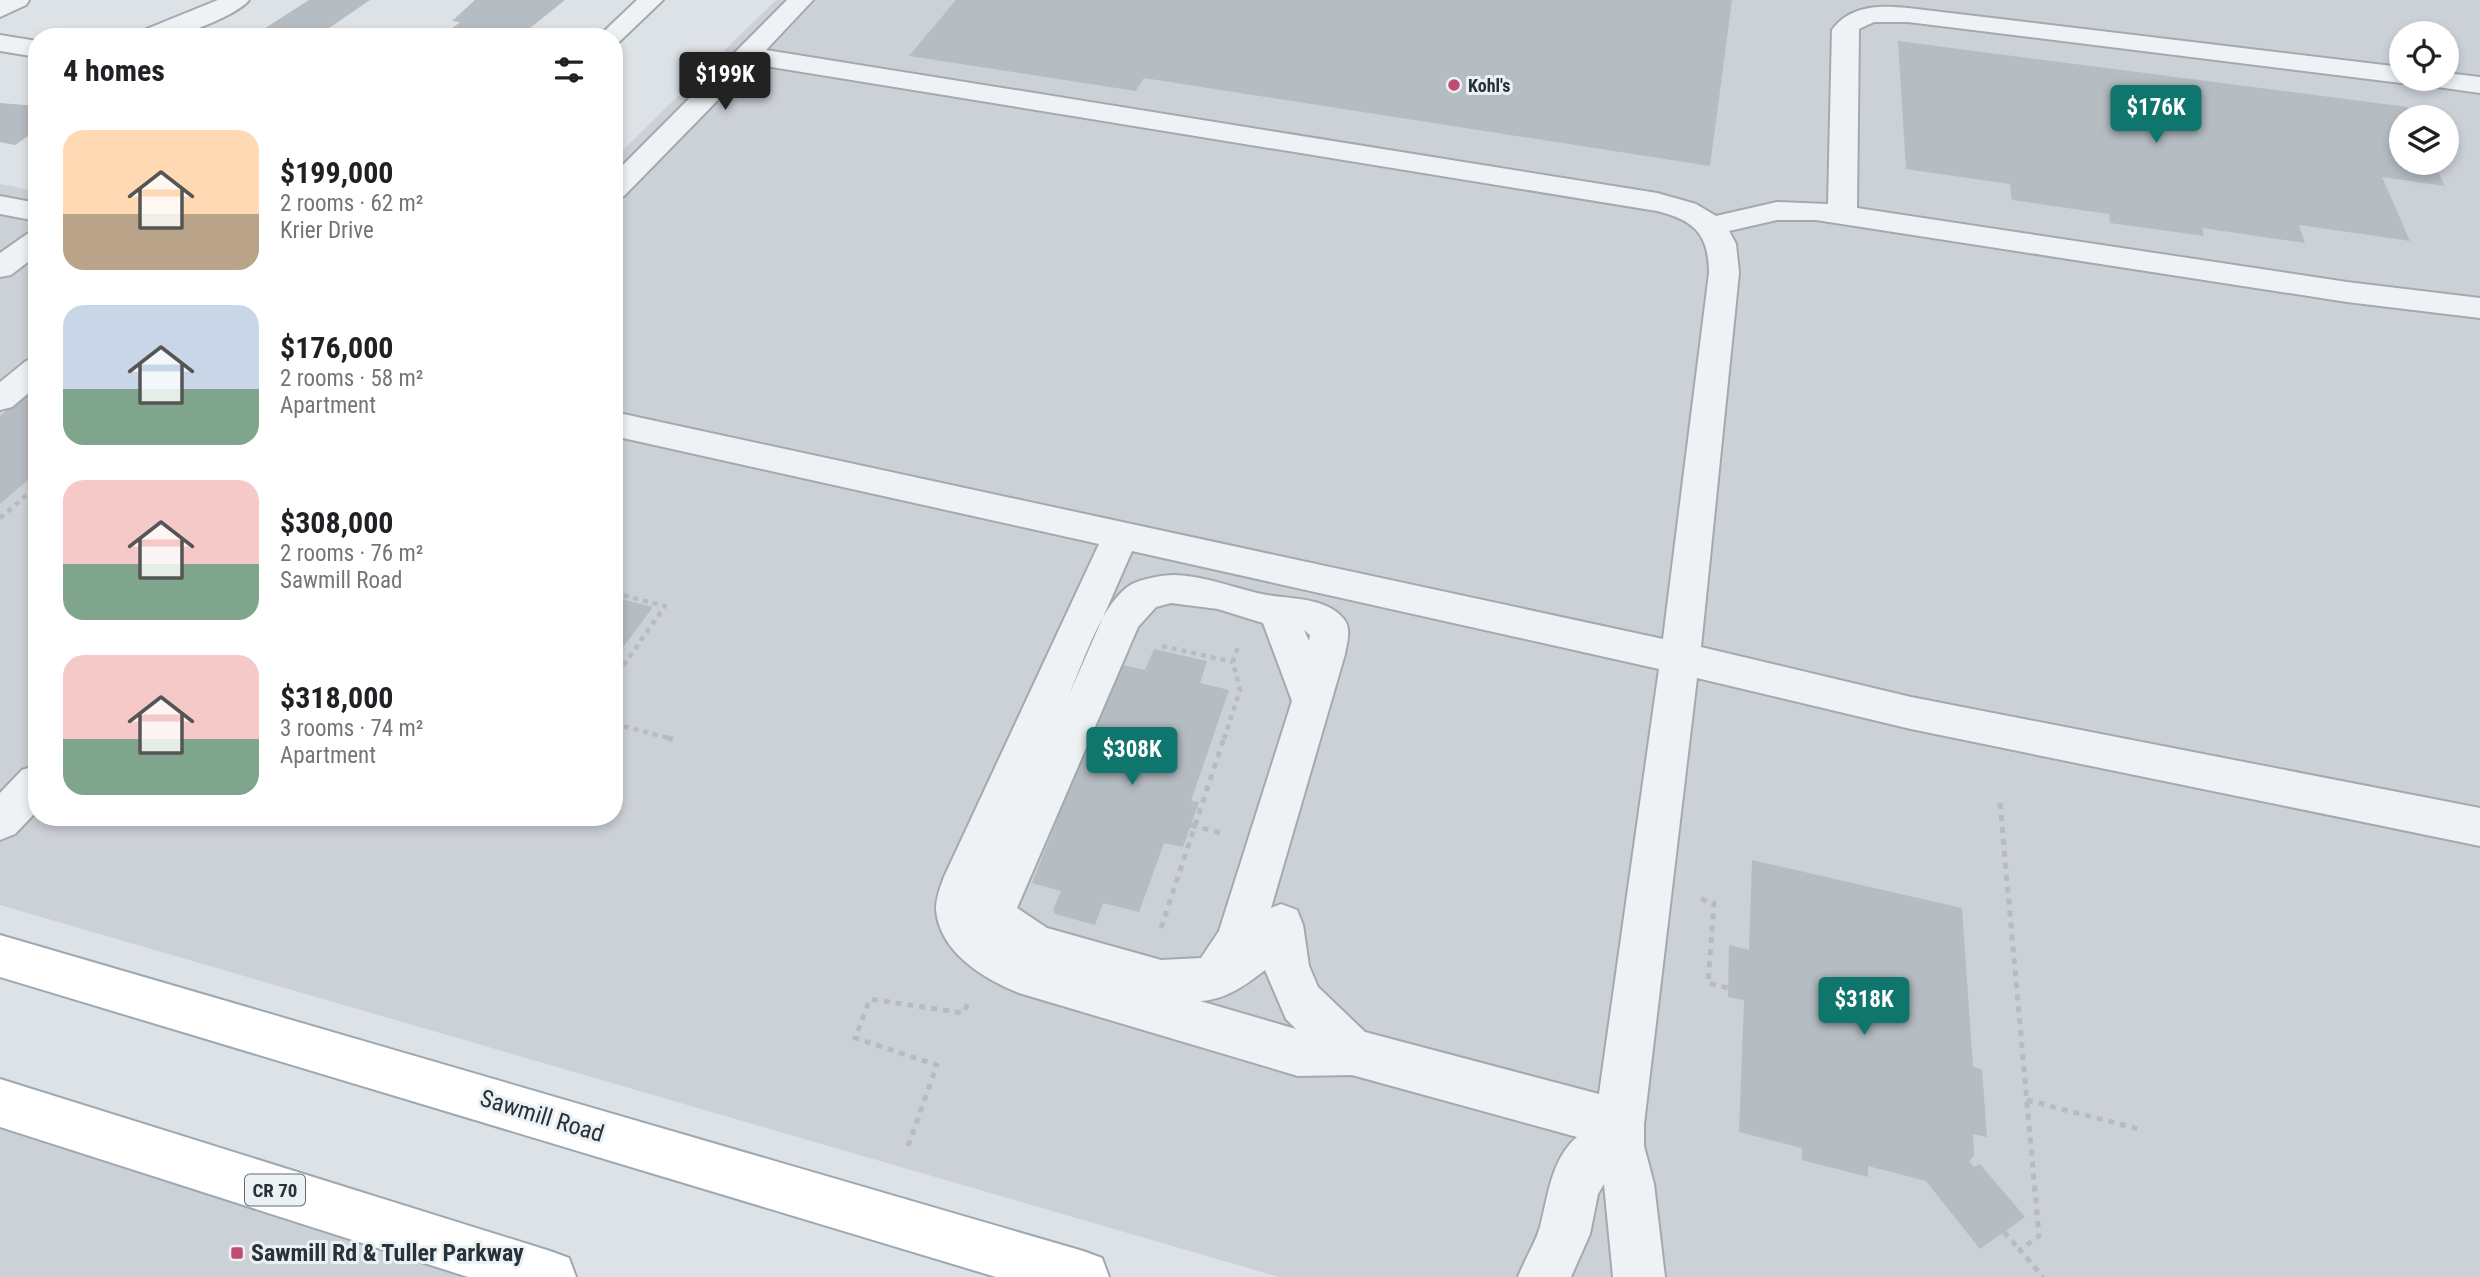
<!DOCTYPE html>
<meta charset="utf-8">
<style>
:root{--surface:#fff;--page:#f6f6f6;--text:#202124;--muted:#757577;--accent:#0f766e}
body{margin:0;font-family:"Roboto Condensed",sans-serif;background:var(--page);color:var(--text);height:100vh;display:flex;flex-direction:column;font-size:26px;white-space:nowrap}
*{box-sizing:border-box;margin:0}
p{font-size:23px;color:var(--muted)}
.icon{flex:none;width:38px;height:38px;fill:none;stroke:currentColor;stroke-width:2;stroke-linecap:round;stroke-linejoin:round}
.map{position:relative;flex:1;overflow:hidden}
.panel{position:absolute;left:28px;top:28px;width:595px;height:798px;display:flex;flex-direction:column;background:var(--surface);border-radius:28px;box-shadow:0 4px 10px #0003}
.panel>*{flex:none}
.fabs{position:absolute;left:2389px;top:21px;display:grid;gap:14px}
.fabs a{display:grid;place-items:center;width:70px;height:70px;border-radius:50%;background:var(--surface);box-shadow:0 4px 10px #0003;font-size:35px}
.price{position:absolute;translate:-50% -60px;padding:0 16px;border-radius:7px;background:var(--accent);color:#fff;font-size:23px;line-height:46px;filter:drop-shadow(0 2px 4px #0008)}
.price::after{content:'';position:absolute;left:50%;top:42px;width:21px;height:16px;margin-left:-10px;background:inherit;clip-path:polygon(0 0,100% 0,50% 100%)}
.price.on{background:#222;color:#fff}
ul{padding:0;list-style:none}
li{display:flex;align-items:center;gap:21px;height:175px;padding:0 35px}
li span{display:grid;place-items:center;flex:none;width:196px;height:140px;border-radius:21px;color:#555}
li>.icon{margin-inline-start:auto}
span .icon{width:84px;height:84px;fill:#fffc;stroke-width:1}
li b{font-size:30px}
h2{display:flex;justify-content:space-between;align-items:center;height:84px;padding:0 35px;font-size:30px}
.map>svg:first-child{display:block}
</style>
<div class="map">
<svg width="2480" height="1277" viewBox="0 0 2480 1277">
<rect width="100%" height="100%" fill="#dde2e6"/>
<!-- built -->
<g fill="#ccd1d7" fill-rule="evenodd">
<path d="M776 0H2480V1277H1279L0 905V184L37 191V817H614V159ZM2401 33H2446V79H2401ZM2401 117H2446V163H2401Z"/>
<path d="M0 1103 548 1277H0Z"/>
</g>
<!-- building -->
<g fill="#b5bcc2">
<path d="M309 0H370L316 37 256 34Z"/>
<path d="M475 0H565L524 33 515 31 508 37H436L441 33H446L460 22 452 21Z"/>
<path d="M956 0H1732L1710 166 1144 78 1136 91 909 56Z"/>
<path d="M1898 41 2407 107 2412 117H2401V163H2434L2445 186 2382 177 2410 241 2299 225 2305 243 2202 228 2204 236 2110 223 2109 214 2012 200 2010 184 1906 169Z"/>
<path d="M0 103 37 106V130L15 145 0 142Z"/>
<path d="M32 390 37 391V472L0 504V416Z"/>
<path d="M614 597 653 607 614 659Z"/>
<path d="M1154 649 1207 661 1200 683 1229 690 1191 801 1199 802 1183 847 1164 843 1139 912 1103 903 1095 925 1055 914 1053 910 1061 891 1032 883 1119 664 1145 670Z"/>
<path d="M1752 860 1962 908 1973 1067 1982 1069 1987 1137 1973 1134 1974 1156 1969 1161 1974 1167 1980 1164 2025 1217 1980 1249 1926 1181 1868 1166V1177L1802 1160V1148L1739 1132 1744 1000 1728 997 1729 945 1749 950Z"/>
</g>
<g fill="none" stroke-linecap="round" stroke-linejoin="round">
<defs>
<g id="minor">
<path d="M0 0H29L26 5 0 17Z"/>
<path d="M218 0H249C240 13 186 35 169 37 158 38 147 37 136 37L139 32Z"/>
<path d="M637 0H663L619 42 614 43V37H598Z"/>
<path d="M787 0H813L766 50 1657 193 1696 204 1716 216 1777 202 1828 204 1832 30C1850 5 1880 5 1908 8L2401 67V79H2411L2410 81 2401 83 1908 22H1874L1859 29 1857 208 2347 282 2480 298V318L2347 302 1816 220H1777L1729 231 1736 244 1739 273 1701 647 1911 697 2480 808V846L1911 729 1697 678 1644 1124V1146L1654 1184 1665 1277H1613L1604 1184 1598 1194 1590 1234 1571 1277H1518C1524 1261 1535 1244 1540 1227 1548 1197 1551 1159 1577 1137L1352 1075 1298 1076 1019 993C984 979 939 952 936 909 936 898 940 888 944 877L1099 544 614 436V412L1663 639 1709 273C1709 234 1694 220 1657 211L753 64 624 196 614 199V174ZM1132 551 1659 669 1599 1094 1365 1032 1318 987 1309 966 1303 925 1297 910 1281 904 1271 908 1345 654C1347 642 1352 628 1343 618 1323 595 1285 600 1257 593 1229 586 1203 576 1174 575 1162 575 1142 579 1132 584 1102 601 1082 665 1069 695ZM1171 603 1218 609 1263 623 1292 701 1219 931 1201 958 1161 960 1047 928 1017 908 1138 627 1156 607ZM1304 630 1310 635 1309 641ZM1265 970 1286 1019 1296 1029 1200 1001C1225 1000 1246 985 1265 970Z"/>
<path d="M0 35 37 41V57L0 51Z"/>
<path d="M2446 73 2480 77V93L2423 85 2419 79H2446Z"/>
<path d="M0 196 37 203V221L0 214Z"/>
<path d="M37 231V255L11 275 0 277V253L27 234Z"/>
<path d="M37 358V386L12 407 0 410V382L26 361Z"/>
<path d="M37 765V811L15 834 0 840V793L22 770Z"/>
</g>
<g id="major">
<path d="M0 935 1083 1251 1102 1258 1109 1277H996L0 977Z"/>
<path d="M0 1079 550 1251 569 1258 576 1277H468L0 1127Z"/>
</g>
</defs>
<!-- minor casing -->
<use href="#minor" stroke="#a3aaaf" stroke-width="4"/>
<!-- major casing -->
<use href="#major" stroke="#9ea8b0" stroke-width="4"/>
<!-- path-far1 -->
<g stroke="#b7bcc0" stroke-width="4.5" stroke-dasharray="5 5" stroke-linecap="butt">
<path d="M0 518 37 486"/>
<path d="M614 593 665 606 614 679"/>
<path d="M1162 646 1233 662"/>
<path d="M614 724 673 739"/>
<path d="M1224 739 1240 690 1233 662 1238 647"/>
</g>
<!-- path -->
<g stroke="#b7bcc0" stroke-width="5" stroke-dasharray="6 6" stroke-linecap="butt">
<path d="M667 738 676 740"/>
<path d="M2000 803 2039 1236 2020 1250 2043 1277"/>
<path d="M1191 825 1221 833"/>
<path d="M1701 899 1714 903 1708 983 1728 988"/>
<path d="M1161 928 1224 738"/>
<path d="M2027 1100 2142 1130"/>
<path d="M908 1146 937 1065 855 1038 870 999 963 1013 969 1002"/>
<path d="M2004 1232 2020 1250"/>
</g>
<!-- minor -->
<use href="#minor" fill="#eff2f4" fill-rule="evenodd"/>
<!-- major -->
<use href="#major" fill="#fff" fill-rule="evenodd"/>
</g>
<!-- markers -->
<g fill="#c14c71" stroke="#ecf1f4" stroke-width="2.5">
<circle cx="1454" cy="85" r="7"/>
<rect x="230" y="1246" width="14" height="14" rx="3.5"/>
</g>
<g text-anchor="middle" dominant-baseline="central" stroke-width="6" stroke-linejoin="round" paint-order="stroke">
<!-- far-poi labels -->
<g font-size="18" font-weight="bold" fill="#28323b" stroke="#ecf1f4" text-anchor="start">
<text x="1468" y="85">Kohl's</text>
</g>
<!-- shield labels -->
<rect fill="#ecf1f4" stroke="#636b72" stroke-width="2" x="245" y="1174.5" width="60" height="31" rx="5"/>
<g font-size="19" font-weight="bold" fill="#28323b">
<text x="275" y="1190">CR 70</text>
</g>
<!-- near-street labels -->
<g font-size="24" fill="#28323b" stroke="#ecf1f4">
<text transform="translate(542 1116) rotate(17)">Sawmill Road</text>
</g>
<!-- near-poi labels -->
<g font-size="24" font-weight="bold" fill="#28323b" stroke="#ecf1f4" text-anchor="start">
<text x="251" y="1253">Sawmill Rd &amp; Tuller Parkway</text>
</g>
</g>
</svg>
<div class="fabs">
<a><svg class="icon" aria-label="locate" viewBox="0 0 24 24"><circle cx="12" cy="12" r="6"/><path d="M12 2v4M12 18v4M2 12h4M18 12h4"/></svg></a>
<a><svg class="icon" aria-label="layers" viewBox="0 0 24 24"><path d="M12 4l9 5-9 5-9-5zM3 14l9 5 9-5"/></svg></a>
</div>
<b class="price on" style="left:725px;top:112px">$199K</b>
<b class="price" style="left:2156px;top:145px">$176K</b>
<b class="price" style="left:1132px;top:787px">$308K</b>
<b class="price" style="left:1864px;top:1037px">$318K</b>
<section class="panel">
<h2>4 homes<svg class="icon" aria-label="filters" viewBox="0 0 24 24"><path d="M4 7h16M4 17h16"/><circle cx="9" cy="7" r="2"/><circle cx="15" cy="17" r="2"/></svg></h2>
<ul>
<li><span style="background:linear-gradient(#ffd9b3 60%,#b9a48a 0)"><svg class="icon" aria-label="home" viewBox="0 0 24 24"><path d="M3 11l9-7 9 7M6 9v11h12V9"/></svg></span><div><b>$199,000</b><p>2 rooms · 62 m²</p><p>Krier Drive</p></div></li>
<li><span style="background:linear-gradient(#c9d6e8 60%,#7fa58c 0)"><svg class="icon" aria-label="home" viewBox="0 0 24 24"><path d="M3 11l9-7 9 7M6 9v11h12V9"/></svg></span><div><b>$176,000</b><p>2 rooms · 58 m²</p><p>Apartment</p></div></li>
<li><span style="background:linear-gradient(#f6c9c9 60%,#7fa58c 0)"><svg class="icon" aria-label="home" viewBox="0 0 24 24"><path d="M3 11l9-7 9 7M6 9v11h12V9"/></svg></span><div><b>$308,000</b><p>2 rooms · 76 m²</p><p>Sawmill Road</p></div></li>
<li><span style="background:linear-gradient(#f6c9c9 60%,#7fa58c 0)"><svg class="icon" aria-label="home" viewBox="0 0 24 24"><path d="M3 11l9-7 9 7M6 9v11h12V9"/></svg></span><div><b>$318,000</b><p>3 rooms · 74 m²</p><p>Apartment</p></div></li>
</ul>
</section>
</div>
